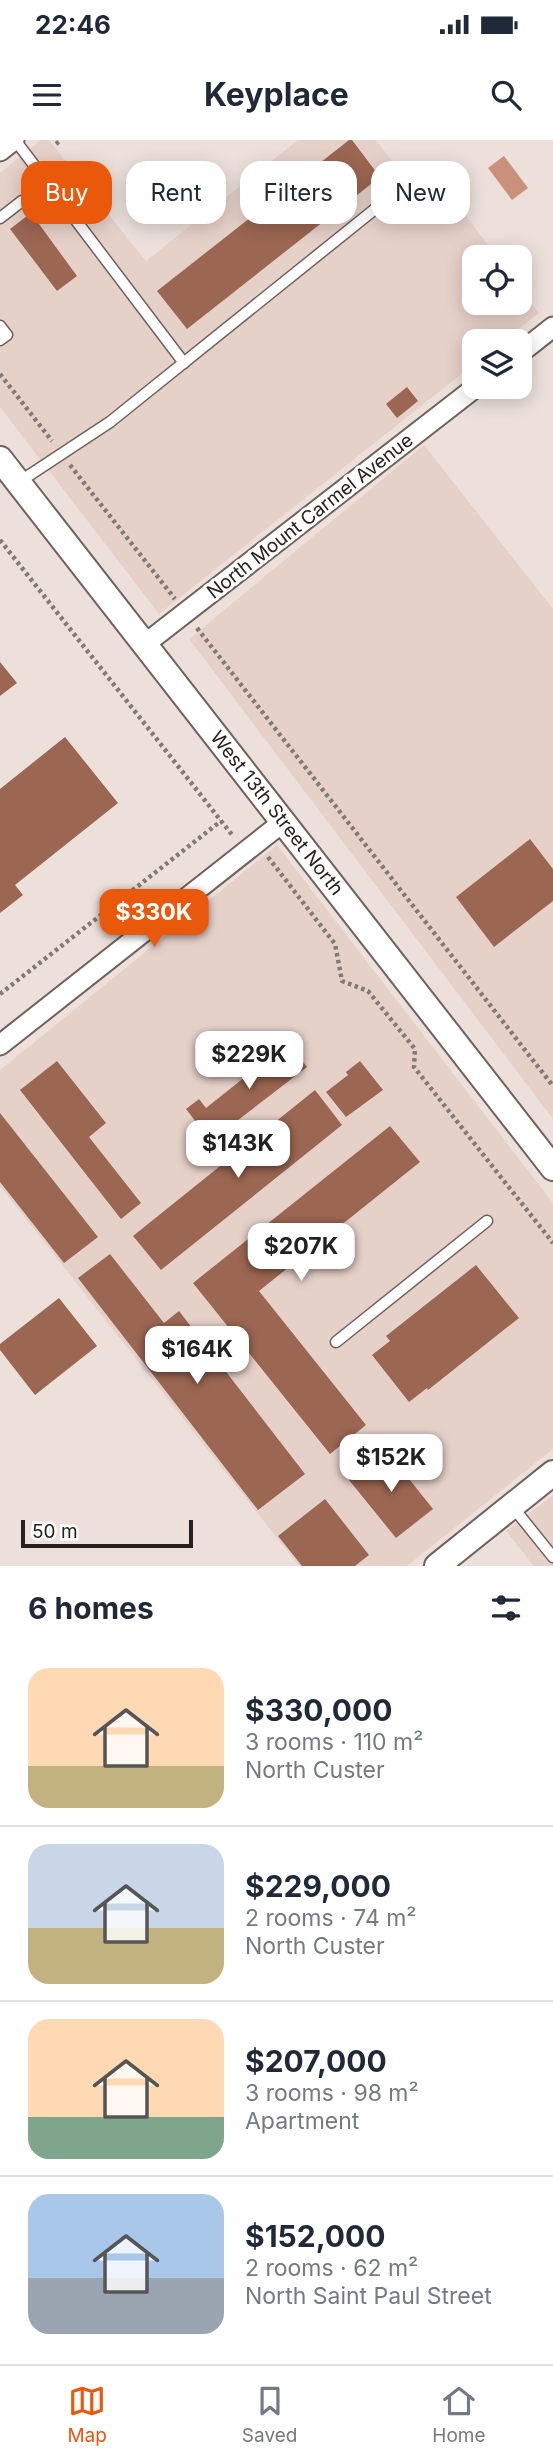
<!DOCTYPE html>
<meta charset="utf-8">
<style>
:root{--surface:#fff;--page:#f2f2f3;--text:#1f2937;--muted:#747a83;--line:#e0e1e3;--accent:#ea580c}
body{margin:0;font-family:Inter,sans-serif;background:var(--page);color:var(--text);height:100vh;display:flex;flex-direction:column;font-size:26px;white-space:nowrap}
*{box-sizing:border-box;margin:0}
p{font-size:23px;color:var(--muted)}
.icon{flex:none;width:38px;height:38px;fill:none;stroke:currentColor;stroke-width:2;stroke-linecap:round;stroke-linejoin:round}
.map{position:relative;height:1426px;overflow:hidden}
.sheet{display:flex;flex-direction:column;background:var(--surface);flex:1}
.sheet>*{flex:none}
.banner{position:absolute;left:21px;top:21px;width:511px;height:63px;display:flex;gap:14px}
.tools{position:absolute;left:462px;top:105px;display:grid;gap:14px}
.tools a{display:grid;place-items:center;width:70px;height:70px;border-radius:14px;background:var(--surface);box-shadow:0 4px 18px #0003;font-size:35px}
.scale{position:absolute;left:21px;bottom:18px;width:172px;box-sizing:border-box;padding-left:7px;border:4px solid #26211f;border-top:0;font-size:19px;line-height:24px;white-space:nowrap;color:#26211f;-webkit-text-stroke:5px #fff;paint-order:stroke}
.price{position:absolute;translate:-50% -60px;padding:0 16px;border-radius:14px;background:#fff;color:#222;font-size:23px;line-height:46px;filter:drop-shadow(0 2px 4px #0008)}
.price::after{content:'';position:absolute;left:50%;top:42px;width:21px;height:16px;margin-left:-10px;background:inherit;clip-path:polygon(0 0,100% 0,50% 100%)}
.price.selected{background:var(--accent);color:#fff}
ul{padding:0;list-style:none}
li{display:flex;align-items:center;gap:21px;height:175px;padding:0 28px}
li+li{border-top:2px solid var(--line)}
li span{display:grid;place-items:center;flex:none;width:196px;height:140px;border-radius:21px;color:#555}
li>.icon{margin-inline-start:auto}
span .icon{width:84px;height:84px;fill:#fffc;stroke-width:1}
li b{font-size:30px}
h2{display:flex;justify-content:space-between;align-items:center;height:84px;padding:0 28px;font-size:30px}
.chip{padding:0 24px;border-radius:21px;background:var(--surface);box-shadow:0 4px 18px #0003;font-size:24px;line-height:63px}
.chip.selected{background:var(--accent);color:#fff}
.status{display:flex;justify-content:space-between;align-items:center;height:49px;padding:0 35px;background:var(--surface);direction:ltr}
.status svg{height:19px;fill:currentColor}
header{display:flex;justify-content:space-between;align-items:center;height:91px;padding:0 28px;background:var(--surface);font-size:32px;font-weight:700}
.tab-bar{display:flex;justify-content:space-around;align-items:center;height:98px;border-top:2px solid var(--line);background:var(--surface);font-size:19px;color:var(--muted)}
.tab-bar a{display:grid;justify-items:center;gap:4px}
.tab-bar .selected{color:var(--accent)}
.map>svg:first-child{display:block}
</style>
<div class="status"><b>22:46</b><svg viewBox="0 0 49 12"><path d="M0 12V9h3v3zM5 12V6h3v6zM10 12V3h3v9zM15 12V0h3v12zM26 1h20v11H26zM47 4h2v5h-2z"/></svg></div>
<header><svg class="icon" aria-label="menu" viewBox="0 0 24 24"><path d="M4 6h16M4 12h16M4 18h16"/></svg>Keyplace<svg class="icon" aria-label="search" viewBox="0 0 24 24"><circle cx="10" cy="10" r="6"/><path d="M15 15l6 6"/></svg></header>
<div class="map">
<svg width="553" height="1426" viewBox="0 0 553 1426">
<rect width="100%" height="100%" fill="#ede0db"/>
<!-- built -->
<g fill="#e6d1c9">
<path d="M41 0H49L146 121 298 0H376L423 61 442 44 497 117H474V163H520V148L539 173 503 201H474V224L159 474 0 267V33Z"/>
<path d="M424 305 553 469V979L189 499Z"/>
<path d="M277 705 553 1063V1309L407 1426H299L0 1046V930Z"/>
<path d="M553 1355V1426H534L506 1391Z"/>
</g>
<!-- water -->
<path fill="#c9917c" d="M504 16 528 48 512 60 488 28Z"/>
<!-- building -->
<g fill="#9b6652">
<path d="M349 0H352L380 37 187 189 157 151Z"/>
<path d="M31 73 77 136 57 151 10 89Z"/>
<path d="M407 247 418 261 397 278 386 264Z"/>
<path d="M0 522 17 543 0 556Z"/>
<path d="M65 597 118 663 15 745 23 755 0 773V649Z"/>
<path d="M530 699 553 729V761L494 807 456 757Z"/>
<path d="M288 903 307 927 224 991 219 985 206 995 186 969 199 959 206 968Z"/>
<path d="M57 921 106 983 89 997 141 1063 121 1079 20 950Z"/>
<path d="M360 921 383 950 346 977 326 952 348 935 346 932Z"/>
<path d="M315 950 342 985 161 1130 133 1096Z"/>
<path d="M0 973 98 1097 64 1123 0 1042Z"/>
<path d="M390 986 420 1022 259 1151 366 1285 330 1314 193 1143Z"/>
<path d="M110 1114 164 1183 179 1171 305 1334 258 1370 78 1138Z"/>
<path d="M476 1125 519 1178 428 1250 427 1248 409 1262 372 1215 390 1201 386 1196Z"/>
<path d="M59 1158 97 1206 35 1255 0 1210V1204Z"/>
<path d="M386 1310 433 1369 396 1398 349 1340Z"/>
<path d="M325 1359 369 1415 355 1426H302L278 1396Z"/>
</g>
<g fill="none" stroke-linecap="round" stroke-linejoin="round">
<defs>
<g id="service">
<path d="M15 0 184 223"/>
<path d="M0 78 22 61"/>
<path d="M0 186 7 195 0 200"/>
<path d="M19 342 110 282 385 61"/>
<path d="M336 1202 487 1081"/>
<path d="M512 1366 553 1417"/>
</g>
<g id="minor">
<path d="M0 11 14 0"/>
<path d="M520 213 553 187"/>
<path d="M145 504 476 247"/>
<path d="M0 905 283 682"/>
</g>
<g id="tertiary">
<path d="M0 319 553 1028"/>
<path d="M437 1426 553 1333"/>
</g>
</defs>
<!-- service casing -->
<use href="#service" stroke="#6d625e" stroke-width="13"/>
<!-- minor casing -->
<use href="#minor" stroke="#6d625e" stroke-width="23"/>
<!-- tertiary casing -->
<use href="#tertiary" stroke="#6d625e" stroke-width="28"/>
<!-- path -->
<g stroke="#827a76" stroke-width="4.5" stroke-dasharray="3.5 3.5" stroke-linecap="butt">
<path d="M56 4 61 0"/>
<path d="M0 234 52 301"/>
<path d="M70 325 175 459"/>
<path d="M0 400 233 696"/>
<path d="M197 488 553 946"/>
<path d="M268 717 335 804 342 841 368 851 415 909 414 927 553 1103"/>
<path d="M0 854 221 681"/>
</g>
<!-- service -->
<use href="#service" stroke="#fff" stroke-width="10"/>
<!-- minor -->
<use href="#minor" stroke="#fff" stroke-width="19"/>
<!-- tertiary -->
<use href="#tertiary" stroke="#fff" stroke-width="24"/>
</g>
<g text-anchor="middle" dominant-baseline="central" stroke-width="6" stroke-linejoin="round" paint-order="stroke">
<!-- street labels -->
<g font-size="19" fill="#26211f" stroke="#fff">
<text transform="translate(310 376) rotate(-38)">North Mount Carmel Avenue</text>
<text transform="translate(277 673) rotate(52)">West 13th Street North</text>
</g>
</g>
</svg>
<div class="tools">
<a><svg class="icon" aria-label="locate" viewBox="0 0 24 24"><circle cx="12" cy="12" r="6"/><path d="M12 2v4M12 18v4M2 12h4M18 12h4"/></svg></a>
<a><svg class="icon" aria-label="layers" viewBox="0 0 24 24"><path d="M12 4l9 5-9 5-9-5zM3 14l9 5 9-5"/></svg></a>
</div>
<div class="scale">50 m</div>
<b class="price selected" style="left:154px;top:809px">$330K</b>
<b class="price" style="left:249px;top:951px">$229K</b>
<b class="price" style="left:238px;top:1040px">$143K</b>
<b class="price" style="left:301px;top:1143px">$207K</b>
<b class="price" style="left:197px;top:1246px">$164K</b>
<b class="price" style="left:391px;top:1354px">$152K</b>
<div class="banner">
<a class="chip selected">Buy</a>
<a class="chip">Rent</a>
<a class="chip">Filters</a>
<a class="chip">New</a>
</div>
</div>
<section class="sheet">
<h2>6 homes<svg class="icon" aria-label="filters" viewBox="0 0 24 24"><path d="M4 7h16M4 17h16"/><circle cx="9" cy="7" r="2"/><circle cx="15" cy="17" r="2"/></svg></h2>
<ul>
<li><span style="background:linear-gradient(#ffd9b3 70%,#c2b280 0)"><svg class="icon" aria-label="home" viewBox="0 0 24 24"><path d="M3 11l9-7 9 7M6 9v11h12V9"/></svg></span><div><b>$330,000</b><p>3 rooms · 110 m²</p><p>North Custer</p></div></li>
<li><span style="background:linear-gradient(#c9d6e8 60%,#c2b280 0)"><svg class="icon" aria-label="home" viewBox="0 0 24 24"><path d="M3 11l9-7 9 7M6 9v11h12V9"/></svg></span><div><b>$229,000</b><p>2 rooms · 74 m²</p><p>North Custer</p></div></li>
<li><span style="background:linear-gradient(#ffd9b3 70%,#7fa58c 0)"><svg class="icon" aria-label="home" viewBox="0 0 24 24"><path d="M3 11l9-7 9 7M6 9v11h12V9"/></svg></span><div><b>$207,000</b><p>3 rooms · 98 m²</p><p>Apartment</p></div></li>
<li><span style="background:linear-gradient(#a9c7e8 60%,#9aa5b1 0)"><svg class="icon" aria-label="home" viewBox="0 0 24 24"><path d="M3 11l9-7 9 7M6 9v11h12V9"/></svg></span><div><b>$152,000</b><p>2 rooms · 62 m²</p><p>North Saint Paul Street</p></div></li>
</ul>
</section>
<nav class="tab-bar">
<a class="selected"><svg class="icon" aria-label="map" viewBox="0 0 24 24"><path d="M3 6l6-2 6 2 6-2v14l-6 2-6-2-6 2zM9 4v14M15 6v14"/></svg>Map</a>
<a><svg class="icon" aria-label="saved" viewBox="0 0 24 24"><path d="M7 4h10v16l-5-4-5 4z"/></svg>Saved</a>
<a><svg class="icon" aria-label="home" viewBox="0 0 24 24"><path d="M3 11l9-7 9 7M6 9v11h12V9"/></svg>Home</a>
</nav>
